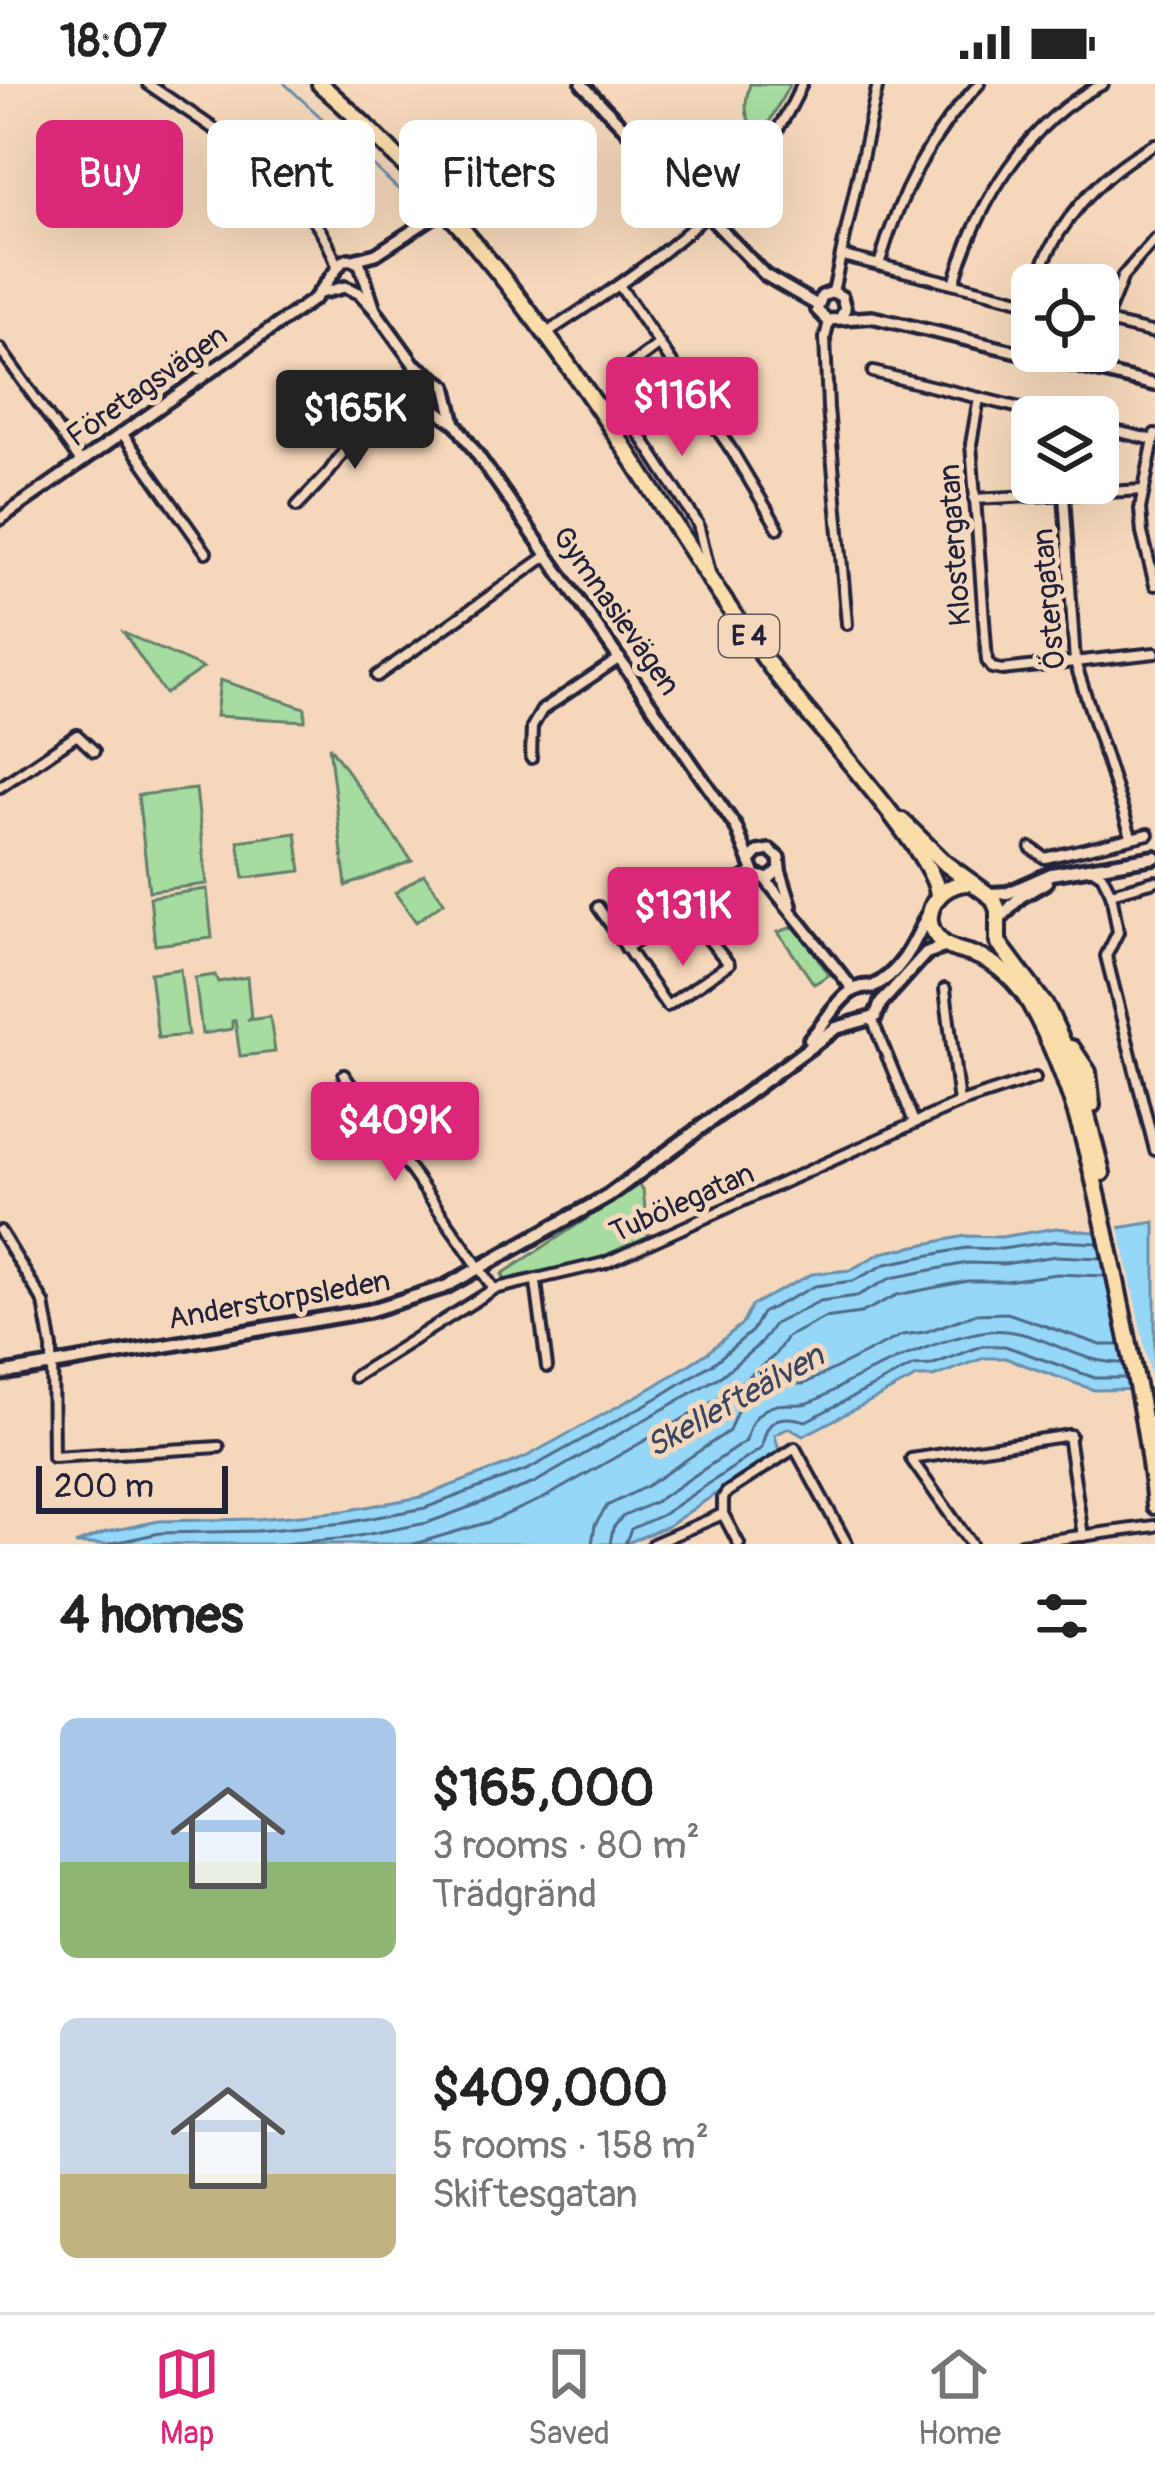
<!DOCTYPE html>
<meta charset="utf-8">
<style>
:root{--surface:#fff;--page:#f6f6f6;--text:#222;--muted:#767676;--line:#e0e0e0;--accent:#db2777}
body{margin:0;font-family:Pangolin,sans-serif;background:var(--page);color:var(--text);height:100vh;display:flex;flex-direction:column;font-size:45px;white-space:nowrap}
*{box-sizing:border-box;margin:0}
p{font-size:39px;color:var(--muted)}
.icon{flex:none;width:66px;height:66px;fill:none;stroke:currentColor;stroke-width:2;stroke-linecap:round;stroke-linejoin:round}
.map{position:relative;height:1460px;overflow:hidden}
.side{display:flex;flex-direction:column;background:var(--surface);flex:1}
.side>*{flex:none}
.hud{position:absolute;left:36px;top:36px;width:1083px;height:108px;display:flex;gap:24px}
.controls{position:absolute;left:1011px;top:180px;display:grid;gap:24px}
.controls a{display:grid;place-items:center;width:108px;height:108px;border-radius:18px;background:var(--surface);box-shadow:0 12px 48px #0002;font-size:60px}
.scale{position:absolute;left:36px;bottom:30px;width:192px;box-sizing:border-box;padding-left:12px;border:6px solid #22223b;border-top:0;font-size:33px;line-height:42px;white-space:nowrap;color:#22223b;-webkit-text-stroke:9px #f5d8bb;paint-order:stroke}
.price{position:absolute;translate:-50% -102px;padding:0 27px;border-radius:12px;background:var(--accent);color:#fff;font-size:39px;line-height:78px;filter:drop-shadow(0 3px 6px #0008)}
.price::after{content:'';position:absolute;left:50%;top:72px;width:36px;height:27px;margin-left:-18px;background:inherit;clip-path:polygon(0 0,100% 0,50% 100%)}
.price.selected{background:#222;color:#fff}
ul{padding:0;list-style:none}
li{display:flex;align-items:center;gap:36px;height:300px;padding:0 60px}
li span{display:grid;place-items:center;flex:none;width:336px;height:240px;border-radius:18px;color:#555}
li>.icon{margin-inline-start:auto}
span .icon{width:144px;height:144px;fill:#fffc;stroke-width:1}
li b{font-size:51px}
h2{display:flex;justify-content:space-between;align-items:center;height:144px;padding:0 60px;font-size:51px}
.chip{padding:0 42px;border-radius:18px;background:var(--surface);box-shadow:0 12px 48px #0002;font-size:42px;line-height:108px}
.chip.selected{background:var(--accent);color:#fff}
.status{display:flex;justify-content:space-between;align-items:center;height:84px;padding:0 60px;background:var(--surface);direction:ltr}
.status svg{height:33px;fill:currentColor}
.menu{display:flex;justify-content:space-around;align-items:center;height:168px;border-top:3px solid var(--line);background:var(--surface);font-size:33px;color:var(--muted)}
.menu a{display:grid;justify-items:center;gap:6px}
.menu .selected{color:var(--accent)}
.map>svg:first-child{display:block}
</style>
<div class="status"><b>18:07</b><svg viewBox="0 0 49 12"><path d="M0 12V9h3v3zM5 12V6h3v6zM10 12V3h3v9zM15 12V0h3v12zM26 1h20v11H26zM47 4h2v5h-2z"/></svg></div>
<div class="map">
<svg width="1155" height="1460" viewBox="0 0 1155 1460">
<rect width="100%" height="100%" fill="#f5d8bb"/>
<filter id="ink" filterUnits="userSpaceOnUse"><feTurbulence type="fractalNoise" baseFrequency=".00833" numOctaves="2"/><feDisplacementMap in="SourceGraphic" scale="24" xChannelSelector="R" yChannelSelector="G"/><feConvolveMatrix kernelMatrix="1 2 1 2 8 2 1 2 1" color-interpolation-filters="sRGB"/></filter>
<g filter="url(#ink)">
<!-- green -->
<g fill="#a6dc9f" stroke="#647f6d" stroke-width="3">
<path d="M750 0H790L761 53C744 35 743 23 750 0Z"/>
<path d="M124 549 203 584 165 610Z"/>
<path d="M220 596 305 624V637L216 632Z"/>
<path d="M329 662 412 777 346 802Z"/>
<path d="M196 705 207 800 149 807 138 711Z"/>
<path d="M296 749 301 787 244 794 238 757Z"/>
<path d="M424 790 444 818 416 838 395 809Z"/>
<path d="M207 805 212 854 155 861 150 813Z"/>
<path d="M793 843 800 847 829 891 814 900 778 848Z"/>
<path d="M180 885 188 951 158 954 150 889Z"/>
<path d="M215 891 218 898 247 893 251 934 247 936 270 933 275 968 240 972 235 936 232 937V945L202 950 195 894Z"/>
<path d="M638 1101 643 1105 648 1153 597 1175 505 1196 502 1190Z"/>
</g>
<!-- water -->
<path fill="#96d6f7" stroke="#688eac" stroke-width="3" d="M1155 1138V1305L1094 1306 1005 1274H984L933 1293H917L803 1352 789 1344 775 1351 779 1367 668 1442 625 1460H75L106 1448 159 1437 256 1435 344 1427 421 1413 524 1374 653 1303 707 1269 743 1239 752 1221 812 1190 850 1186 881 1169 965 1152 1001 1153 1056 1144 1093 1148Z"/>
<!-- pier -->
<path fill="#f5d8bb" d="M1118 1138 1155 1311 1133 1312 1097 1141Z"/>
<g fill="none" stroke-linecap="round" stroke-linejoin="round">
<!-- shore -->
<g stroke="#506a86" stroke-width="3">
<path d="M109 1460 160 1449 257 1447 345 1439 425 1424 529 1385 659 1313 715 1278 752 1247 762 1229 815 1202 853 1197 886 1180 966 1164 1002 1165 1056 1157 1098 1159"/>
<path d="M282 1460 348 1454 427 1439 534 1399 721 1292 761 1259 774 1240 820 1217 857 1212 891 1194 967 1179 1004 1180 1056 1172 1101 1174"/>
<path d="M414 1460 489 1438 544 1414 730 1308 774 1272 787 1253 824 1234 861 1229 897 1211 968 1197H1006L1057 1190 1105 1192"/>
<path d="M592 1460 595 1441 607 1422 647 1402 729 1347 737 1327 750 1314 779 1300H804L902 1251 925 1248 975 1230 1007 1229 1101 1261H1119"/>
<path d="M610 1460 613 1444 622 1433 655 1418 746 1357C749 1344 752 1334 764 1326 781 1316 792 1323 808 1319 822 1315 837 1304 850 1297 887 1279 966 1242 1007 1247 1048 1252 1081 1280 1123 1279"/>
<path d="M625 1460 631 1445 662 1431 762 1364C766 1336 777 1329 806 1337L913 1282 931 1281 982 1262H1005L1095 1294H1126"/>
</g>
<!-- stream -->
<path stroke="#688eac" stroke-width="3" d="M285 0 399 106 414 126"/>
<defs>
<g id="minor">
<path d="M148 0C215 47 310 99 337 182"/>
<path d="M843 172 1032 219"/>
<path d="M879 181C899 111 929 52 979 0"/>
<path d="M954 199C977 121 1026 37 1103 0"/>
<path d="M619 201 732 367 778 444"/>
<path d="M1035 201C1055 140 1099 90 1155 60"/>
<path d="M833 208 878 0"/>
<path d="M1098 236 1155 249"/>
<path d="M829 237 825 254 828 324 847 540"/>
<path d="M1105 237 1123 192 1155 155"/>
<path d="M545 250C647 184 751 115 802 0"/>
<path d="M659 260 614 294 612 308 698 440 710 489"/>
<path d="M0 265 80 377"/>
<path d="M873 288 1057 333"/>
<path d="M979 314 971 360 987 577 992 584 1002 586 1155 569"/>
<path d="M1098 343 1154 356"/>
<path d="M122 349 206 468"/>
<path d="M1155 350 1140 425 1142 449 1155 501"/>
<path d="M1064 410 1075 578 1131 752"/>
<path d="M974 415 1144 406"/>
<path d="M297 422 329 388 372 328 389 320 410 325 427 321"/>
<path d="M377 592 548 471"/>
<path d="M531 674 532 643 542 626 620 574"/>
<path d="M0 703 77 651 94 667"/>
<path d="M1031 764 1045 774 1148 750"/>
<path d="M1091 784 1102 791 1111 809"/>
<path d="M1155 797 1111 809 1118 848 1106 872 1155 1066"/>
<path d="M598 823 667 922 729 880 686 828"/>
<path d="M626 864 752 788"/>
<path d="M945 905 959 1019"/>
<path d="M872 935 914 1038"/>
<path d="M344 991 494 1205"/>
<path d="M0 1147 44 1219 52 1264 53 1373 219 1363"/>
<path d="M536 1198 547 1283"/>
<path d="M354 1293 494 1205 605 1179 959 1019 1035 994"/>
<path d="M1153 1337H1155"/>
<path d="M1068 1351 1083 1452"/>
<path d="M723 1430 739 1460"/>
<path d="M653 1460 723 1430V1414L727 1408 795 1364 847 1460"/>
<path d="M971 1460 911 1375 1070 1351"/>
<path d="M1021 1460 1155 1442"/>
</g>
<g id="tertiary">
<path d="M582 0 765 191 817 221"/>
<path d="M353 176 376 170 444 126"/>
<path d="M321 209 345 203 359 209 375 226 414 280 446 302 454 335"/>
<path d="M840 234 845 225 842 213 833 208 822 212 817 226 827 236 872 233 1155 301"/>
<path d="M414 280 421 316 455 339 491 390 736 743 755 791 769 795 780 785 779 774 770 766 758 768 751 776"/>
<path d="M0 435 314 215 342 178 349 175 360 180 375 226"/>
<path d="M780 786 791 821"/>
<path d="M766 796 852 904"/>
</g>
<g id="secondary">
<path d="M990 810 1008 809 1051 790 1155 773"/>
<path d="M998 837 1020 813 1046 798"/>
<path d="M872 903C901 890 914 859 927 832"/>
<path d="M810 955C828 937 845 897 872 903"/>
<path d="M0 1290 368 1227 445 1203 608 1112 836 944 875 933 881 919 926 869 947 862"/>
</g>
<g id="trunk">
<path d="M320 0C424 91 516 204 594 318 656 408 711 504 777 591 808 632 936 770 938 811"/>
<path d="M902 737 946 780 993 814 998 826V858L1047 924 1075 985 1102 1089"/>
<path d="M971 799C939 797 913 835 943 859 953 867 966 867 977 872 999 880 1018 899 1030 920 1078 1005 1096 1103 1116 1197 1131 1272 1148 1346 1155 1422"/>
<path d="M1072 964 1088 988 1092 1021"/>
</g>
</defs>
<!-- minor casing -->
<use href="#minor" stroke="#22223b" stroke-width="16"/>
<!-- tertiary casing -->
<use href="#tertiary" stroke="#22223b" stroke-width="18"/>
<!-- secondary casing -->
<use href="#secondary" stroke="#22223b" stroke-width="20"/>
<!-- trunk casing -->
<use href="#trunk" stroke="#22223b" stroke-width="22"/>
<!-- minor -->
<use href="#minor" stroke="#f5d8bb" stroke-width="8"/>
<!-- tertiary -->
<use href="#tertiary" stroke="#f5d8bb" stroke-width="9"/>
<!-- secondary -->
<use href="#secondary" stroke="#f5d8bb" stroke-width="10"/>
<!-- trunk -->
<use href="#trunk" stroke="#fbddab" stroke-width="14"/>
</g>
</g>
<g text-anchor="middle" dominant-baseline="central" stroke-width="10" stroke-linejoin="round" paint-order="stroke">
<!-- shield labels -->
<rect fill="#f5d8bb" stroke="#615961" stroke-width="3" x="719" y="531" width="60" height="42" rx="9"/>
<g font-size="27" font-weight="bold" fill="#22223b">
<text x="749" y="552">E 4</text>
</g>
<!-- street labels -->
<g font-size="30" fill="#22223b" stroke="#f5d8bb">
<text transform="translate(147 302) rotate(-35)">Företagsvägen</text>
<text transform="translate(955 461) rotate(-94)">Klostergatan</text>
<text transform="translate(1049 515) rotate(-95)">Östergatan</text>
<text transform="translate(616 527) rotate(55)">Gymnasievägen</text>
<text transform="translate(682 1119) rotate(-24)">Tubölegatan</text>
<text transform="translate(279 1216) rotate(-10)">Anderstorpsleden</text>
</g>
<!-- water labels -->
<g font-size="33" font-style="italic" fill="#394661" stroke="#f5d8bb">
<text transform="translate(735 1317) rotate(-29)">Skellefteälven</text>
</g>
</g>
</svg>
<div class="controls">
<a><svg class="icon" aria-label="locate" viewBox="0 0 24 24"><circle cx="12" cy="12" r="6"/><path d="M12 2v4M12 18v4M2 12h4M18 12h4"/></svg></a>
<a><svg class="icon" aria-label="layers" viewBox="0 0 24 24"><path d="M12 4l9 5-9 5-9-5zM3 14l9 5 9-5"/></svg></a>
</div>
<div class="scale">200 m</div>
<b class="price" style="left:682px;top:375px">$116K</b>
<b class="price selected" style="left:355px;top:388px">$165K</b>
<b class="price" style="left:683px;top:885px">$131K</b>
<b class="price" style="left:395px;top:1100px">$409K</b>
<div class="hud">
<a class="chip selected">Buy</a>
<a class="chip">Rent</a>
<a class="chip">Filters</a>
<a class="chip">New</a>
</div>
</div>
<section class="side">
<h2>4 homes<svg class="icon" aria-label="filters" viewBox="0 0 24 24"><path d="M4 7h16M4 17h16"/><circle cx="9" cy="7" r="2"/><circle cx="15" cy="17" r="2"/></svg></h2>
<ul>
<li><span style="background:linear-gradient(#a9c7e8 60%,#8fb573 0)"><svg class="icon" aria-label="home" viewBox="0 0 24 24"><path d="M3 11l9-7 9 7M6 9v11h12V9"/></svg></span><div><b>$165,000</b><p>3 rooms · 80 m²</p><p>Trädgränd</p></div></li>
<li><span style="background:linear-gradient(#c9d6e8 65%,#c2b280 0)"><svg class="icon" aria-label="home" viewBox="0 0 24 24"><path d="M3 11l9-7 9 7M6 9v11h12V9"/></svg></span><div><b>$409,000</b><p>5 rooms · 158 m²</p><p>Skiftesgatan</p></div></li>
</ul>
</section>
<nav class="menu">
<a class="selected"><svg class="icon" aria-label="map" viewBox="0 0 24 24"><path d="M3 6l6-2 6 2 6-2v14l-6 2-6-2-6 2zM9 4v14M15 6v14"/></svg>Map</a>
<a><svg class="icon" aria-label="saved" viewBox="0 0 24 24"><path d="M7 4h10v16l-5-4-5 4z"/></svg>Saved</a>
<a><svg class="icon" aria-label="home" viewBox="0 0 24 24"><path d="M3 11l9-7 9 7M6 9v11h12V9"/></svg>Home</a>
</nav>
